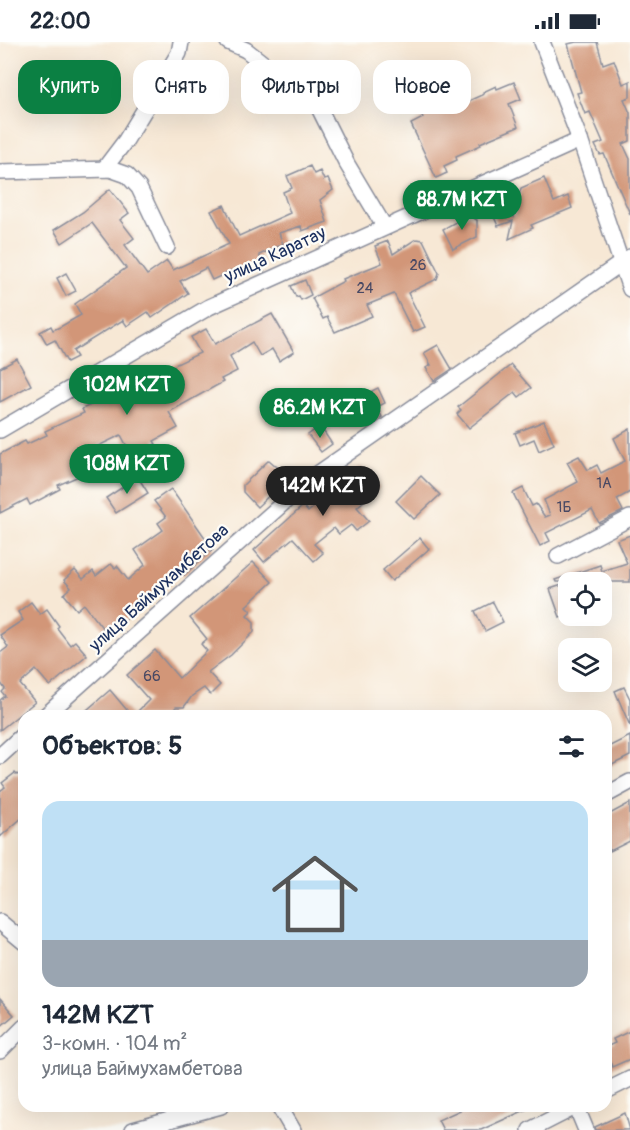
<!DOCTYPE html>
<html lang="ru">
<meta charset="utf-8">
<style>
:root{--surface:#fff;--page:#f6f6f7;--text:#1f2937;--muted:#747a83;--line:#e0e1e3;--accent:#0b8043}
body{margin:0;font-family:Pangolin,sans-serif;background:var(--page);color:var(--text);height:100vh;display:flex;flex-direction:column;font-size:22px;white-space:nowrap}
*{box-sizing:border-box;margin:0}
p{font-size:20px;color:var(--muted)}
.icon{flex:none;width:33px;height:33px;fill:none;stroke:currentColor;stroke-width:2;stroke-linecap:round;stroke-linejoin:round}
.map{position:relative;flex:1;overflow:hidden}
.panel{position:absolute;left:18px;top:668px;width:594px;height:402px;display:flex;flex-direction:column;background:var(--surface);border-radius:18px;box-shadow:0 6px 24px #0002}
.panel>*{flex:none}
.top-card{position:absolute;left:18px;top:18px;width:594px;height:54px;display:flex;gap:12px}
.fabs{position:absolute;left:558px;top:530px;display:grid;gap:12px}
.fabs a{display:grid;place-items:center;width:54px;height:54px;border-radius:12px;background:var(--surface);box-shadow:0 6px 24px #0002;font-size:30px}
.price{position:absolute;translate:-50% -51px;padding:0 14px;border-radius:21px;background:var(--accent);color:#fff;font-size:20px;line-height:39px;filter:drop-shadow(0 2px 3px #0008)}
.price::after{content:'';position:absolute;left:50%;top:36px;width:18px;height:14px;margin-left:-9px;background:inherit;clip-path:polygon(0 0,100% 0,50% 100%)}
.price.on{background:#222;color:#fff}
ul{padding:0;list-style:none}
li{display:grid;align-content:center;gap:12px;height:318px;padding:0 24px}
li+li{border-top:2px solid var(--line)}
li span{display:grid;place-items:center;height:186px;border-radius:18px;color:#555}
li>.icon{margin-inline-start:auto}
span .icon{width:108px;height:108px;fill:#fffc;stroke-width:1}
li b{font-size:26px}
h2{display:flex;justify-content:space-between;align-items:center;height:72px;padding:0 24px;font-size:26px}
.chip{padding:0 21px;border-radius:18px;background:var(--surface);box-shadow:0 6px 24px #0002;font-size:21px;line-height:54px}
.chip.on{background:var(--accent);color:#fff}
.status{display:flex;justify-content:space-between;align-items:center;height:42px;padding:0 30px;background:var(--surface);direction:ltr}
.status svg{height:16px;fill:currentColor}
.map>svg:first-child{display:block}
</style>
<div class="status"><b>22:00</b><svg viewBox="0 0 49 12"><path d="M0 12V9h3v3zM5 12V6h3v6zM10 12V3h3v9zM15 12V0h3v12zM26 1h20v11H26zM47 4h2v5h-2z"/></svg></div>
<div class="map">
<svg width="630" height="1088" viewBox="0 0 630 1088">
<rect width="100%" height="100%" fill="#fdfcf7"/>
<filter id="ink" filterUnits="userSpaceOnUse"><feTurbulence type="fractalNoise" baseFrequency=".0167" numOctaves="2"/><feDisplacementMap in="SourceGraphic" scale="12" xChannelSelector="R" yChannelSelector="G"/><feConvolveMatrix kernelMatrix="1 2 1 2 8 2 1 2 1" color-interpolation-filters="sRGB"/></filter>
<filter id="wash" filterUnits="userSpaceOnUse"><feTurbulence type="fractalNoise" baseFrequency=".008" numOctaves="4" result="noise"/><feDisplacementMap in="SourceGraphic" scale="24" xChannelSelector="R" yChannelSelector="G"/><feGaussianBlur stdDeviation="1.35" result="paint"/><feColorMatrix in="noise" values="0 0 0 0 0 0 0 0 0 0 0 0 0 0 0 0 0 1.4 0 .05"/><feComposite in="paint" operator="in"/></filter>
<g filter="url(#wash)">
<rect width="100%" height="100%" fill="#f7e8d5"/>
<g id="blocks">
<!-- building -->
<g fill="#d29678">
<path d="M576 0H597L603 22 614 18 623 42 630 39V55L624 57 630 71V99L623 102 630 117V172L604 112 600 113 595 103 603 100 590 70 585 72 577 51 581 50 568 2Z"/>
<path d="M514 40 521 57 509 62 518 85 480 101 481 103 456 114 457 118 444 124 447 131 436 136 411 82 423 76 421 71 458 54 462 62 484 52 483 50 496 44 497 47Z"/>
<path d="M310 124 314 132 320 129 324 138 328 137 333 148 320 158 327 180 302 189 301 184 279 191 283 202 259 213 263 221 242 231 240 225 212 238 206 226 180 239 188 251 152 276 148 270 127 284 123 278 73 309 77 315 67 320 55 298 47 302 40 290 51 284 53 288 60 285 81 273 75 262 126 226 92 181 62 201 54 188 83 170 110 147 129 171 120 178 134 196 125 203 147 233 167 219 173 228 229 202 211 169 224 163 239 194 290 171 283 150 292 146 287 134Z"/>
<path d="M544 136 554 160 568 154 572 166 531 183 533 186 509 197 513 179 498 184 492 170 496 168 492 158 504 153 514 175 521 146Z"/>
<path d="M468 173 477 178V195L453 207 443 187Z"/>
<path d="M416 197 423 198 439 231 437 237 408 251 425 285 413 290 394 252 367 263 372 274 335 290 327 275 323 277 312 256 344 239 343 237 382 221 375 204 388 199 393 212Z"/>
<path d="M66 231 76 249 66 254 57 236Z"/>
<path d="M305 238 311 253 301 258 299 254 296 255 291 244Z"/>
<path d="M272 272 294 310 279 319 272 307 260 314 252 300 230 314 237 329 221 337 223 340 169 370 178 386 154 399 156 402 132 414 121 393 98 404 106 422 58 443 60 447 30 463 27 457 0 471V412L25 399 27 402 47 393 45 389 84 371 82 367 200 311 191 295 206 287 215 302Z"/>
<path d="M438 303 452 327 434 339 426 326 431 323 424 311Z"/>
<path d="M17 317 31 343 0 360V326Z"/>
<path d="M511 323 531 346 519 355 515 350 469 386 457 372 461 368 458 365Z"/>
<path d="M378 346 385 361 377 365 382 375 366 384 353 358Z"/>
<path d="M544 379 554 402 539 409 534 397 520 403 515 391Z"/>
<path d="M320 384 332 402 321 410 308 393Z"/>
<path d="M630 387V450L617 457 623 469 599 481 592 468 546 491 550 499 540 504 513 451 523 446 532 464 536 462 545 475 550 473 544 458 578 440 567 420 579 414 588 428 597 423 601 431 625 419 614 396Z"/>
<path d="M269 418 283 430 273 443 276 447 257 465 243 450V443Z"/>
<path d="M360 425 379 446 357 465 369 479 356 489 351 483 339 492 334 486 314 502 323 511 314 519 293 496 264 520 254 508 303 464 308 470 327 454 322 449 332 440 337 446Z"/>
<path d="M421 434 440 453 414 477 396 459Z"/>
<path d="M138 435 148 451 116 471 106 456Z"/>
<path d="M171 447 213 507 184 533 181 531 158 553 107 592 84 562 77 568 64 552 71 546 64 538 75 528 83 537 93 529 96 534 111 522 115 526 117 524 128 538 145 523 135 508 163 488 158 481 166 475 154 459Z"/>
<path d="M630 493V540H556L555 538 600 523 602 529 627 521 617 498Z"/>
<path d="M420 496 429 507 392 539 383 528Z"/>
<path d="M253 520 272 540 246 564 251 569 247 573 254 580V590L231 613 208 630 220 643 210 653 204 646 192 654 184 665H176L168 674H133L149 658 127 633 155 608 179 636 207 609 201 602 207 597 190 576Z"/>
<path d="M562 543 568 572 560 575 550 547Z"/>
<path d="M31 560 40 572 47 567 59 584 57 586 70 603 75 599 87 613 50 644 36 628 20 642 35 660 0 688V658L5 654 2 650 5 647 0 640V611L8 605 0 593 23 578 18 570Z"/>
<path d="M493 560 503 580 485 589 475 569Z"/>
<path d="M624 645 630 657V684L615 649Z"/>
<path d="M110 648 132 674H80Z"/>
<path d="M630 694V714L606 726V706Z"/>
<path d="M24 728V774L0 795V749L5 745 2 741 15 731 17 733Z"/>
<path d="M630 761V799L610 809 606 801V774Z"/>
<path d="M0 957 14 973 0 985Z"/>
<path d="M630 989V1017L612 1025 606 1005 615 1001 613 997Z"/>
<path d="M469 1064H534L481 1088H443L438 1078Z"/>
<path d="M625 1071 630 1088H596L595 1085Z"/>
</g>
</g>
</g>
<g filter="url(#ink)">
<use href="#blocks" fill-opacity="0" stroke="#898c9a" stroke-width="1.5"/>
<g fill="none" stroke-linecap="round" stroke-linejoin="round">
<defs>
<g id="minor">
<path d="M228 0 246 8 318 64 347 122 384 184"/>
<path d="M542 0 580 98 630 247"/>
<path d="M104 127 126 98 179 11 181 0"/>
<path d="M0 130 110 127 127 133 139 146 167 205"/>
<path d="M0 388 209 265 580 98"/>
<path d="M558 514 630 476"/>
<path d="M45 674 309 438 630 215"/>
<path d="M0 714 24 692"/>
<path d="M606 753 630 740"/>
<path d="M0 880 24 900"/>
<path d="M0 1009 24 985"/>
<path d="M606 1049 630 1037"/>
<path d="M279 1064 293 1088"/>
<path d="M576 1064 586 1088"/>
<path d="M133 1088 221 1064"/>
<path d="M530 1088 577 1064"/>
</g>
</defs>
<!-- minor casing -->
<use href="#minor" stroke="#898c9a" stroke-width="18"/>
<!-- minor -->
<use href="#minor" stroke="#fff" stroke-width="15"/>
</g>
</g>
<g text-anchor="middle" dominant-baseline="central" stroke-width="4.5" stroke-linejoin="round" paint-order="stroke">
<!-- number labels -->
<g font-size="15" fill="#494964">
<text x="418" y="223">26</text>
<text x="365" y="246">24</text>
<text x="604" y="441">1А</text>
<text x="564" y="465">1Б</text>
<text x="152" y="634">66</text>
</g>
<!-- street labels -->
<g font-size="18" fill="#1b2f5e" stroke="#fdfcf7">
<text transform="translate(275 213) rotate(-25)">улица Каратау</text>
<text transform="translate(159 546) rotate(-42)">улица Баймухамбетова</text>
</g>
</g>
</svg>
<div class="fabs">
<a><svg class="icon" aria-label="locate" viewBox="0 0 24 24"><circle cx="12" cy="12" r="6"/><path d="M12 2v4M12 18v4M2 12h4M18 12h4"/></svg></a>
<a><svg class="icon" aria-label="layers" viewBox="0 0 24 24"><path d="M12 4l9 5-9 5-9-5zM3 14l9 5 9-5"/></svg></a>
</div>
<b class="price" style="left:462px;top:189px">88.7M KZT</b>
<b class="price" style="left:127px;top:374px">102M KZT</b>
<b class="price" style="left:320px;top:397px">86.2M KZT</b>
<b class="price" style="left:127px;top:453px">108M KZT</b>
<b class="price on" style="left:323px;top:475px">142M KZT</b>
<div class="top-card">
<a class="chip on">Купить</a>
<a class="chip">Снять</a>
<a class="chip">Фильтры</a>
<a class="chip">Новое</a>
</div>
<section class="panel">
<h2>Объектов: 5<svg class="icon" aria-label="filters" viewBox="0 0 24 24"><path d="M4 7h16M4 17h16"/><circle cx="9" cy="7" r="2"/><circle cx="15" cy="17" r="2"/></svg></h2>
<ul>
<li><span style="background:linear-gradient(#bfe0f5 75%,#9aa5b1 0)"><svg class="icon" aria-label="home" viewBox="0 0 24 24"><path d="M3 11l9-7 9 7M6 9v11h12V9"/></svg></span><div><b>142M KZT</b><p>3-комн. · 104 m²</p><p>улица Баймухамбетова</p></div></li>
</ul>
</section>
</div>
